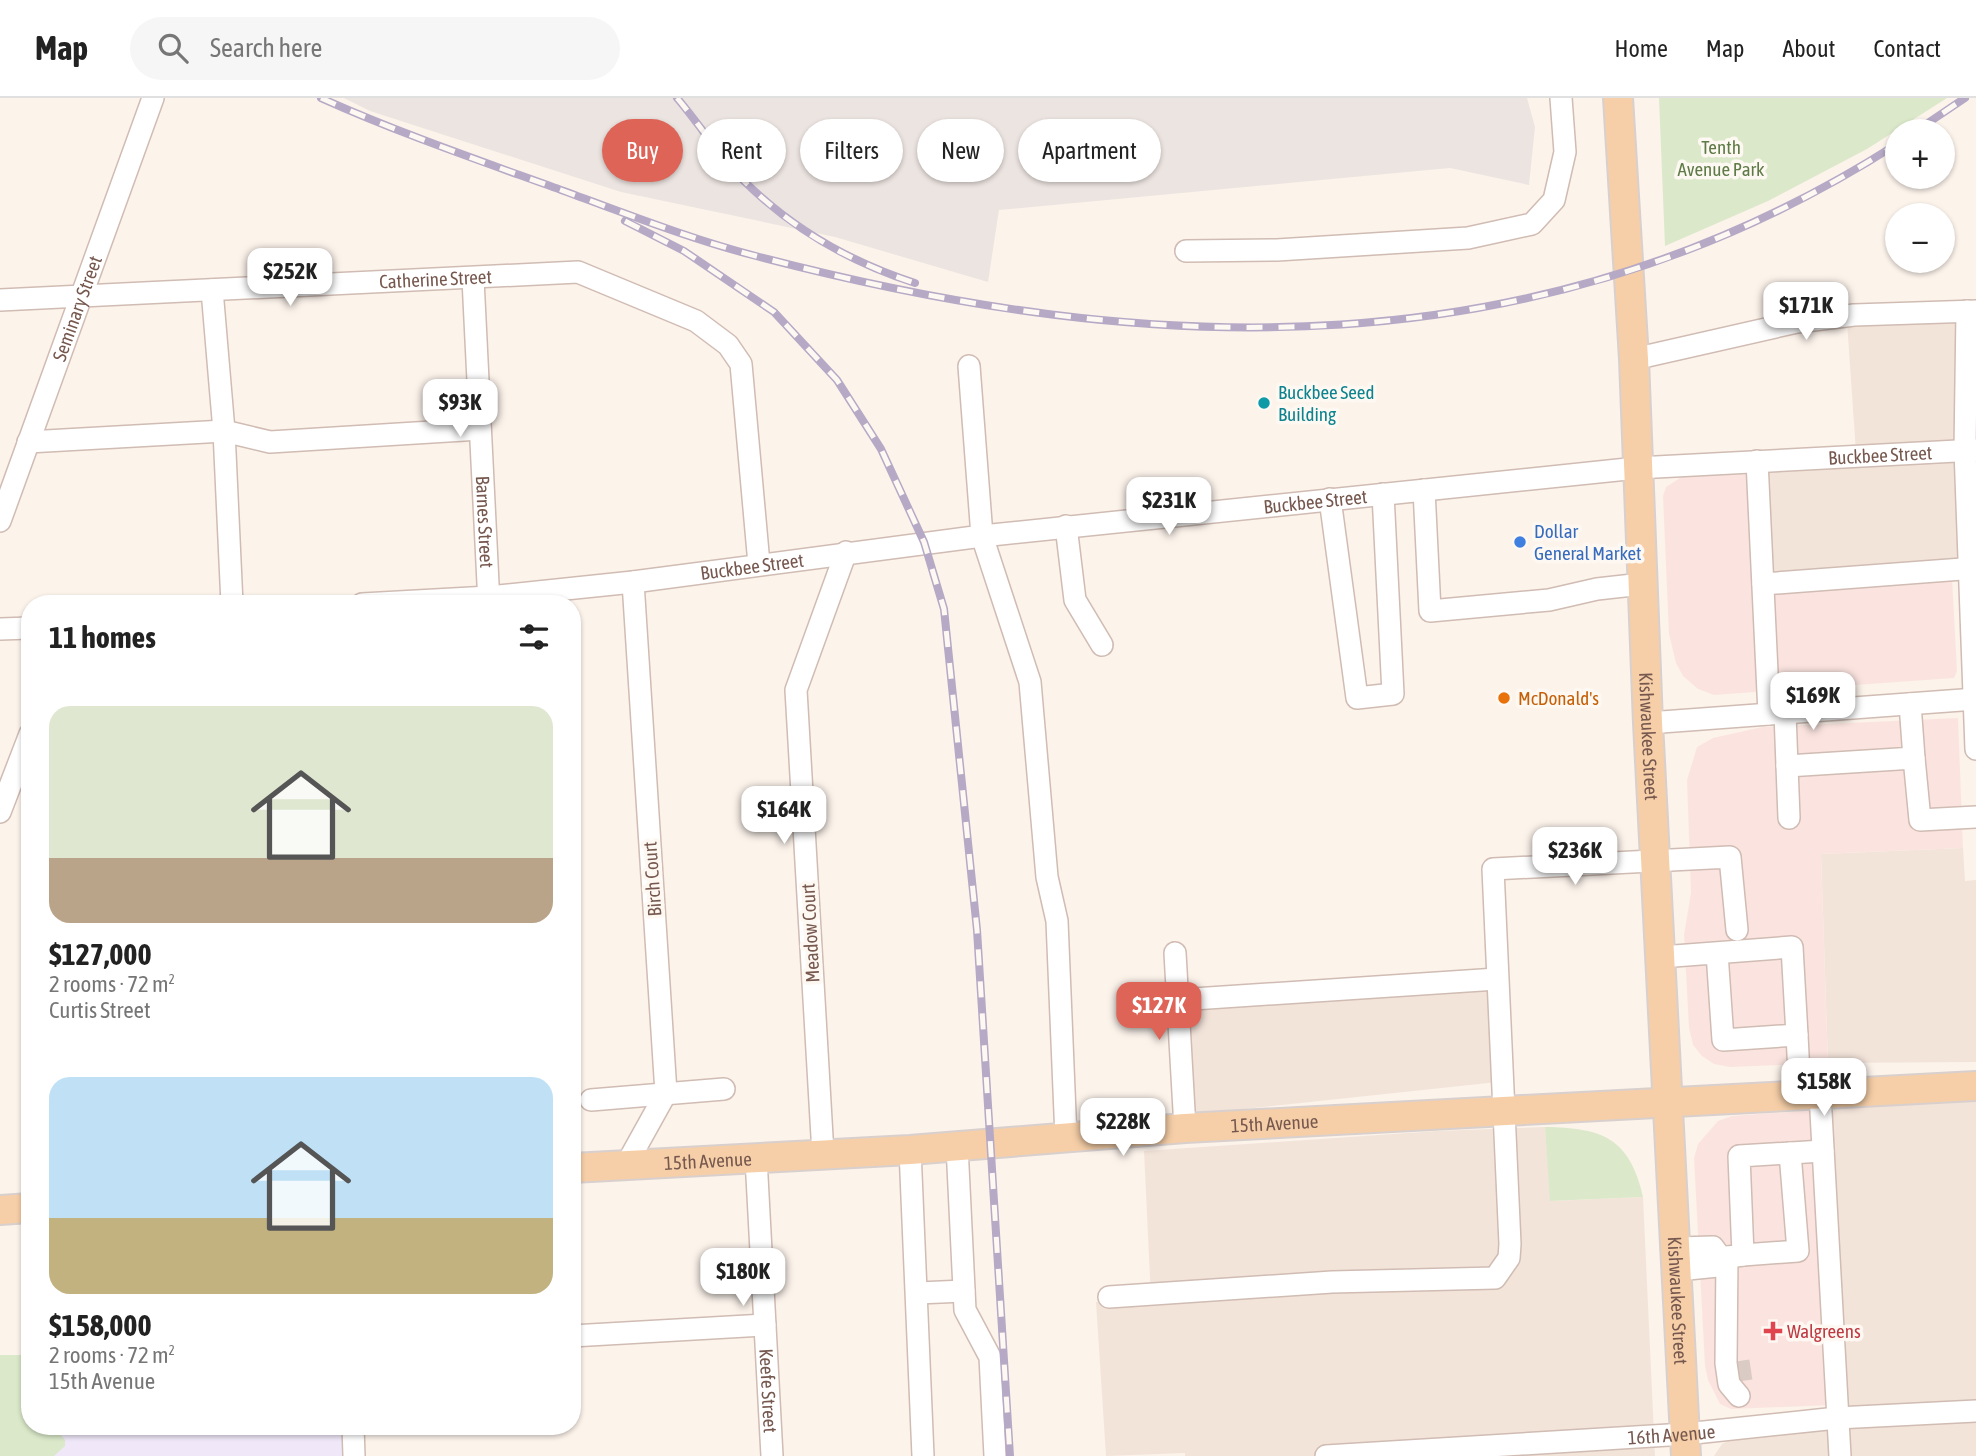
<!DOCTYPE html>
<meta charset="utf-8">
<style>
:root{--surface:#fff;--page:#f6f6f6;--text:#222;--muted:#767676;--line:#e0e0e0;--accent:#de6458}
body{margin:0;font-family:"Asap Condensed",sans-serif;background:var(--page);color:var(--text);height:100vh;display:flex;flex-direction:column;font-size:26px;white-space:nowrap}
*{box-sizing:border-box;margin:0}
p{font-size:23px;color:var(--muted)}
.icon{flex:none;width:38px;height:38px;fill:none;stroke:currentColor;stroke-width:2;stroke-linecap:round;stroke-linejoin:round}
.map{position:relative;flex:1;overflow:hidden}
.panel{position:absolute;left:21px;top:497px;width:560px;height:840px;display:flex;flex-direction:column;background:var(--surface);border-radius:28px;box-shadow:0 2px 5px #0004}
.panel>*{flex:none}
.guide{position:absolute;left:602px;top:21px;width:665px;height:63px;display:flex;gap:14px}
.controls{position:absolute;left:1885px;top:21px;display:grid;gap:14px}
.controls a{display:grid;place-items:center;width:70px;height:70px;border-radius:50%;background:var(--surface);box-shadow:0 2px 5px #0004;font-size:35px}
.price{position:absolute;translate:-50% -60px;padding:0 16px;border-radius:14px;background:#fff;color:#222;font-size:23px;line-height:46px;filter:drop-shadow(0 2px 4px #0008)}
.price::after{content:'';position:absolute;left:50%;top:42px;width:21px;height:16px;margin-left:-10px;background:inherit;clip-path:polygon(0 0,100% 0,50% 100%)}
.price.selected{background:var(--accent);color:#fff}
ul{padding:0;list-style:none}
li{display:grid;align-content:center;gap:14px;height:371px;padding:0 28px}
li span{display:grid;place-items:center;height:217px;border-radius:21px;color:#555}
li>.icon{margin-inline-start:auto}
span .icon{width:126px;height:126px;fill:#fffc;stroke-width:1}
li b{font-size:30px}
h2{display:flex;justify-content:space-between;align-items:center;height:84px;padding:0 28px;font-size:30px}
.pill{padding:0 24px;border-radius:32px;background:var(--surface);box-shadow:0 2px 5px #0004;font-size:24px;line-height:63px}
.pill.selected{background:var(--accent);color:#fff}
header{display:flex;align-items:center;gap:42px;box-sizing:border-box;height:98px;padding:0 35px;background:var(--surface);border-bottom:2px solid var(--line)}
header strong{font-size:33px}
nav{display:flex;gap:38px;margin-inline-start:auto;font-size:24px}
.search{width:490px;height:63px;background:var(--page);display:flex;align-items:center;gap:18px;box-sizing:border-box;padding:0 24px;border-radius:38px;color:var(--muted);font-size:26px}
.map>svg:first-child{display:block}
</style>
<header>
<strong>Map</strong>
<div class="search"><svg class="icon" aria-label="search" viewBox="0 0 24 24"><circle cx="10" cy="10" r="6"/><path d="M15 15l6 6"/></svg>Search here</div>
<nav><a>Home</a><a>Map</a><a>About</a><a>Contact</a></nav>
</header>
<div class="map">
<svg width="1976" height="1358" viewBox="0 0 1976 1358">
<rect width="100%" height="100%" fill="#fcf3eb"/>
<!-- residential -->
<g fill="#f3e4da">
<path d="M1976 219V469L1768 480 1764 375 1857 369 1847 224Z"/>
<path d="M1963 750 1965 783 1976 782V964L1828 965 1821 756Z"/>
<path d="M1491 890 1498 984 1198 1016 1192 1010 1188 910Z"/>
<path d="M1976 1001V1358H1714L1722 1346 1732 1341 1846 1331 1828 1020 1835 1010Z"/>
<path d="M1545 1029 1551 1103 1643 1099 1655 1358H1185V1355L1106 1358 1096 1204 1151 1201 1144 1053 1437 1033Z"/>
</g>
<!-- commercial -->
<g fill="#fbe4e0">
<path d="M1753 376 1757 492 1952 480 1957 573 1954 580 1714 597 1698 591 1683 578 1676 565 1669 536 1663 398 1666 389 1683 378Z"/>
<path d="M1958 620 1963 750 1821 756 1828 965 1730 969 1714 966 1702 958 1693 947 1689 930 1684 837 1691 795 1687 682 1697 649 1713 640 1762 629Z"/>
<path d="M1816 1012 1832 1307 1731 1311 1720 1306 1708 1282 1705 1268 1694 1060 1698 1046 1718 1023 1732 1018Z"/>
</g>
<!-- industrial -->
<path fill="#ece4e0" d="M344 0H1527L1535 29 1529 87 1450 70 999 112 988 184 835 139 621 94 370 13Z"/>
<!-- education -->
<path fill="#f0e8f9" d="M30 1237V1328H358L359 1358H40L26 1344 22 1256Z"/>
<!-- green -->
<g fill="#dbe9ca">
<path d="M1659 0H1947L1867 51 1768 103 1665 148Z"/>
<path d="M1545 1029C1602 1030 1629 1039 1643 1099L1550 1103Z"/>
<path d="M0 1257H30V1328H53L65 1342V1348L54 1358H0Z"/>
</g>
<g fill="none" stroke-linecap="round" stroke-linejoin="round">
<!-- minor-tunnel -->
<path stroke="#daccc4" stroke-width="21" stroke-dasharray="21 10" stroke-linecap="butt" d="M1739 1263 1742 1283"/>
<defs>
<g id="minor">
<path d="M1186 153 1277 152 1468 140 1532 126 1554 102 1565 54 1561 0"/>
<path id="s1" d="M473 181 489 506"/>
<path d="M212 192 224 333 232 506"/>
<path id="s2" d="M0 202 578 174 696 223 728 247 741 266 759 466"/>
<path d="M1967 213 1965 352 1976 651"/>
<path d="M1634 261 1797 224 1854 217 1976 213"/>
<path d="M969 268 982 438 1030 584 1047 779 1057 823 1066 1040"/>
<path d="M28 344 224 333 270 344 480 331"/>
<path d="M1757 363 1769 616"/>
<path d="M1424 392 1430 513 1549 502 1597 491 1642 486"/>
<path d="M1330 401 1357 600 1393 596 1383 396"/>
<path id="s3" d="M0 423 153 0"/>
<path d="M1066 428 1075 502 1102 547"/>
<path d="M1763 486 1976 470"/>
<path id="s4" d="M362 506 489 499 633 484 982 438 1637 370 1976 352"/>
<path d="M0 531 30 530"/>
<path d="M1785 615 1787 668 1914 660 1910 606"/>
<path d="M1648 625 1976 601"/>
<path d="M1914 660 1920 722 1976 719"/>
<path d="M1787 668 1789 720"/>
<path d="M0 714 30 636"/>
<path d="M1175 855 1185 1030"/>
<path d="M1661 859 1792 849 1797 937 1723 942 1717 855"/>
<path d="M1178 902 1497 881"/>
<path d="M1797 937 1800 996"/>
<path d="M1820 996 1840 1358"/>
<path d="M591 1002 724 991"/>
<path d="M957 1048 965 1212 990 1259 995 1358"/>
<path d="M910 1052 923 1358"/>
<path d="M823 1056 796 592 846 454"/>
<path id="s5" d="M756 1060 772 1358"/>
<path d="M626 1067 666 995 633 484"/>
<path d="M1678 1150 1713 1149 1721 1160"/>
<path d="M1743 1157 1798 1153 1790 1055"/>
<path d="M1727 1159 1726 1265 1729 1286 1739 1298"/>
<path d="M1721 1160 1743 1157 1739 1058 1823 1053"/>
<path d="M1678 1172 1718 1168 1721 1160"/>
<path d="M918 1195 964 1193"/>
<path d="M1109 1199 1332 1184 1495 1180 1509 1160 1510 1146 1493 771 1730 759 1737 832"/>
<path d="M572 1238 765 1227"/>
<path d="M353 1328 354 1358"/>
<path id="s6" d="M1326 1358 1685 1336 1837 1320 1976 1313"/>
</g>
<g id="major">
<path id="s7" d="M1618 0 1634 261 1648 625 1686 1358"/>
<path id="s8" d="M572 1070 910 1052 1185 1030 1976 988"/>
<path d="M0 1112 30 1110"/>
</g>
</defs>
<!-- minor casing -->
<use href="#minor" stroke="#d0bcb3" stroke-width="24"/>
<!-- major casing -->
<use href="#major" stroke="#d9d0ce" stroke-width="32"/>
<!-- minor -->
<use href="#minor" stroke="#fff" stroke-width="21"/>
<!-- major -->
<use href="#major" stroke="#f6cfa8" stroke-width="28"/>
<defs>
<g id="rail">
<path d="M321 0C399 35 481 63 561 92 625 115 690 141 756 158 1153 262 1540 274 1897 46"/>
<path d="M677 0C700 27 720 59 745 84 794 132 850 164 915 185"/>
<path d="M1916 33 1965 0"/>
<path d="M625 123 684 153 774 214 837 282 881 351 924 444 944 511 977 832 1010 1358"/>
</g>
</defs>
<!-- rail casing -->
<use href="#rail" stroke="#b5a9c6" stroke-width="8"/>
<!-- rail -->
<use href="#rail" stroke="#fef8f2" stroke-width="5" stroke-dasharray="16" stroke-linecap="butt"/>
</g>
<!-- markers -->
<circle fill="#0f9aa8" stroke="#fef8f2" stroke-width="2.5" cx="1264" cy="305" r="7"/>
<circle fill="#3f7fe0" stroke="#fef8f2" stroke-width="2.5" cx="1520" cy="444" r="7"/>
<circle fill="#e8710a" stroke="#fef8f2" stroke-width="2.5" cx="1504" cy="600" r="7"/>
<path fill="#e0444e" stroke="#fef8f2" stroke-width="2.5" d="M1769.5 1222.5h7v7h7v7h-7v7h-7v-7h-7v-7h7z"/>
<g text-anchor="middle" dominant-baseline="central" stroke-width="7" stroke-linejoin="round" paint-order="stroke">
<!-- park labels -->
<g font-size="19" fill="#5e7b47" stroke="#fef8f2">
<text x="1721" y="49">Tenth<tspan x="1721" dy="22">Avenue Park</tspan></text>
</g>
<!-- street labels -->
<g font-size="19" fill="#76584f" stroke="#fef8f2">
<text stroke="none"><textPath href="#s2" startOffset="436">Catherine Street</textPath></text>
<text stroke="none"><textPath href="#s3" startOffset="226">Seminary Street</textPath></text>
<text stroke="none"><textPath href="#s4" startOffset="1526">Buckbee Street</textPath></text>
<text stroke="none"><textPath href="#s4" startOffset="959">Buckbee Street</textPath></text>
<text stroke="none"><textPath href="#s1" startOffset="243">Barnes Street</textPath></text>
<text stroke="none"><textPath href="#s4" startOffset="392">Buckbee Street</textPath></text>
<text stroke="none"><textPath href="#s7" startOffset="639">Kishwaukee Street</textPath></text>
<text transform="translate(652 781) rotate(-94)">Birch Court</text>
<text transform="translate(810 835) rotate(-93)">Meadow Court</text>
<text stroke="none"><textPath href="#s8" startOffset="704">15th Avenue</textPath></text>
<text stroke="none"><textPath href="#s8" startOffset="136">15th Avenue</textPath></text>
<text stroke="none"><textPath href="#s7" startOffset="1204">Kishwaukee Street</textPath></text>
<text stroke="none"><textPath href="#s5" startOffset="233">Keefe Street</textPath></text>
<text stroke="none"><textPath href="#s6" startOffset="346">16th Avenue</textPath></text>
</g>
<!-- culture labels -->
<g font-size="19" fill="#0d838f" stroke="#fef8f2" text-anchor="start">
<text x="1278" y="294">Buckbee Seed<tspan x="1278" dy="22">Building</tspan></text>
</g>
<!-- shop labels -->
<g font-size="19" fill="#366cbe" stroke="#fef8f2" text-anchor="start">
<text x="1534" y="433">Dollar<tspan x="1534" dy="22">General Market</tspan></text>
</g>
<!-- food labels -->
<g font-size="19" fill="#c56008" stroke="#fef8f2" text-anchor="start">
<text x="1518" y="600">McDonald's</text>
</g>
<!-- health labels -->
<g font-size="19" fill="#be3a42" stroke="#fef8f2" text-anchor="start">
<text x="1787" y="1233">Walgreens</text>
</g>
</g>
</svg>
<div class="controls">
<a>+</a>
<a>−</a>
</div>
<b class="price" style="left:290px;top:210px">$252K</b>
<b class="price" style="left:1806px;top:244px">$171K</b>
<b class="price" style="left:460px;top:341px">$93K</b>
<b class="price" style="left:1169px;top:439px">$231K</b>
<b class="price" style="left:1813px;top:634px">$169K</b>
<b class="price" style="left:784px;top:748px">$164K</b>
<b class="price" style="left:1575px;top:789px">$236K</b>
<b class="price selected" style="left:1159px;top:944px">$127K</b>
<b class="price" style="left:1824px;top:1020px">$158K</b>
<b class="price" style="left:1123px;top:1060px">$228K</b>
<b class="price" style="left:743px;top:1210px">$180K</b>
<div class="guide">
<a class="pill selected">Buy</a>
<a class="pill">Rent</a>
<a class="pill">Filters</a>
<a class="pill">New</a>
<a class="pill">Apartment</a>
</div>
<section class="panel">
<h2>11 homes<svg class="icon" aria-label="filters" viewBox="0 0 24 24"><path d="M4 7h16M4 17h16"/><circle cx="9" cy="7" r="2"/><circle cx="15" cy="17" r="2"/></svg></h2>
<ul>
<li><span style="background:linear-gradient(#dfe7d0 70%,#b9a48a 0)"><svg class="icon" aria-label="home" viewBox="0 0 24 24"><path d="M3 11l9-7 9 7M6 9v11h12V9"/></svg></span><div><b>$127,000</b><p>2 rooms · 72 m²</p><p>Curtis Street</p></div></li>
<li><span style="background:linear-gradient(#bfe0f5 65%,#c2b280 0)"><svg class="icon" aria-label="home" viewBox="0 0 24 24"><path d="M3 11l9-7 9 7M6 9v11h12V9"/></svg></span><div><b>$158,000</b><p>2 rooms · 72 m²</p><p>15th Avenue</p></div></li>
</ul>
</section>
</div>
